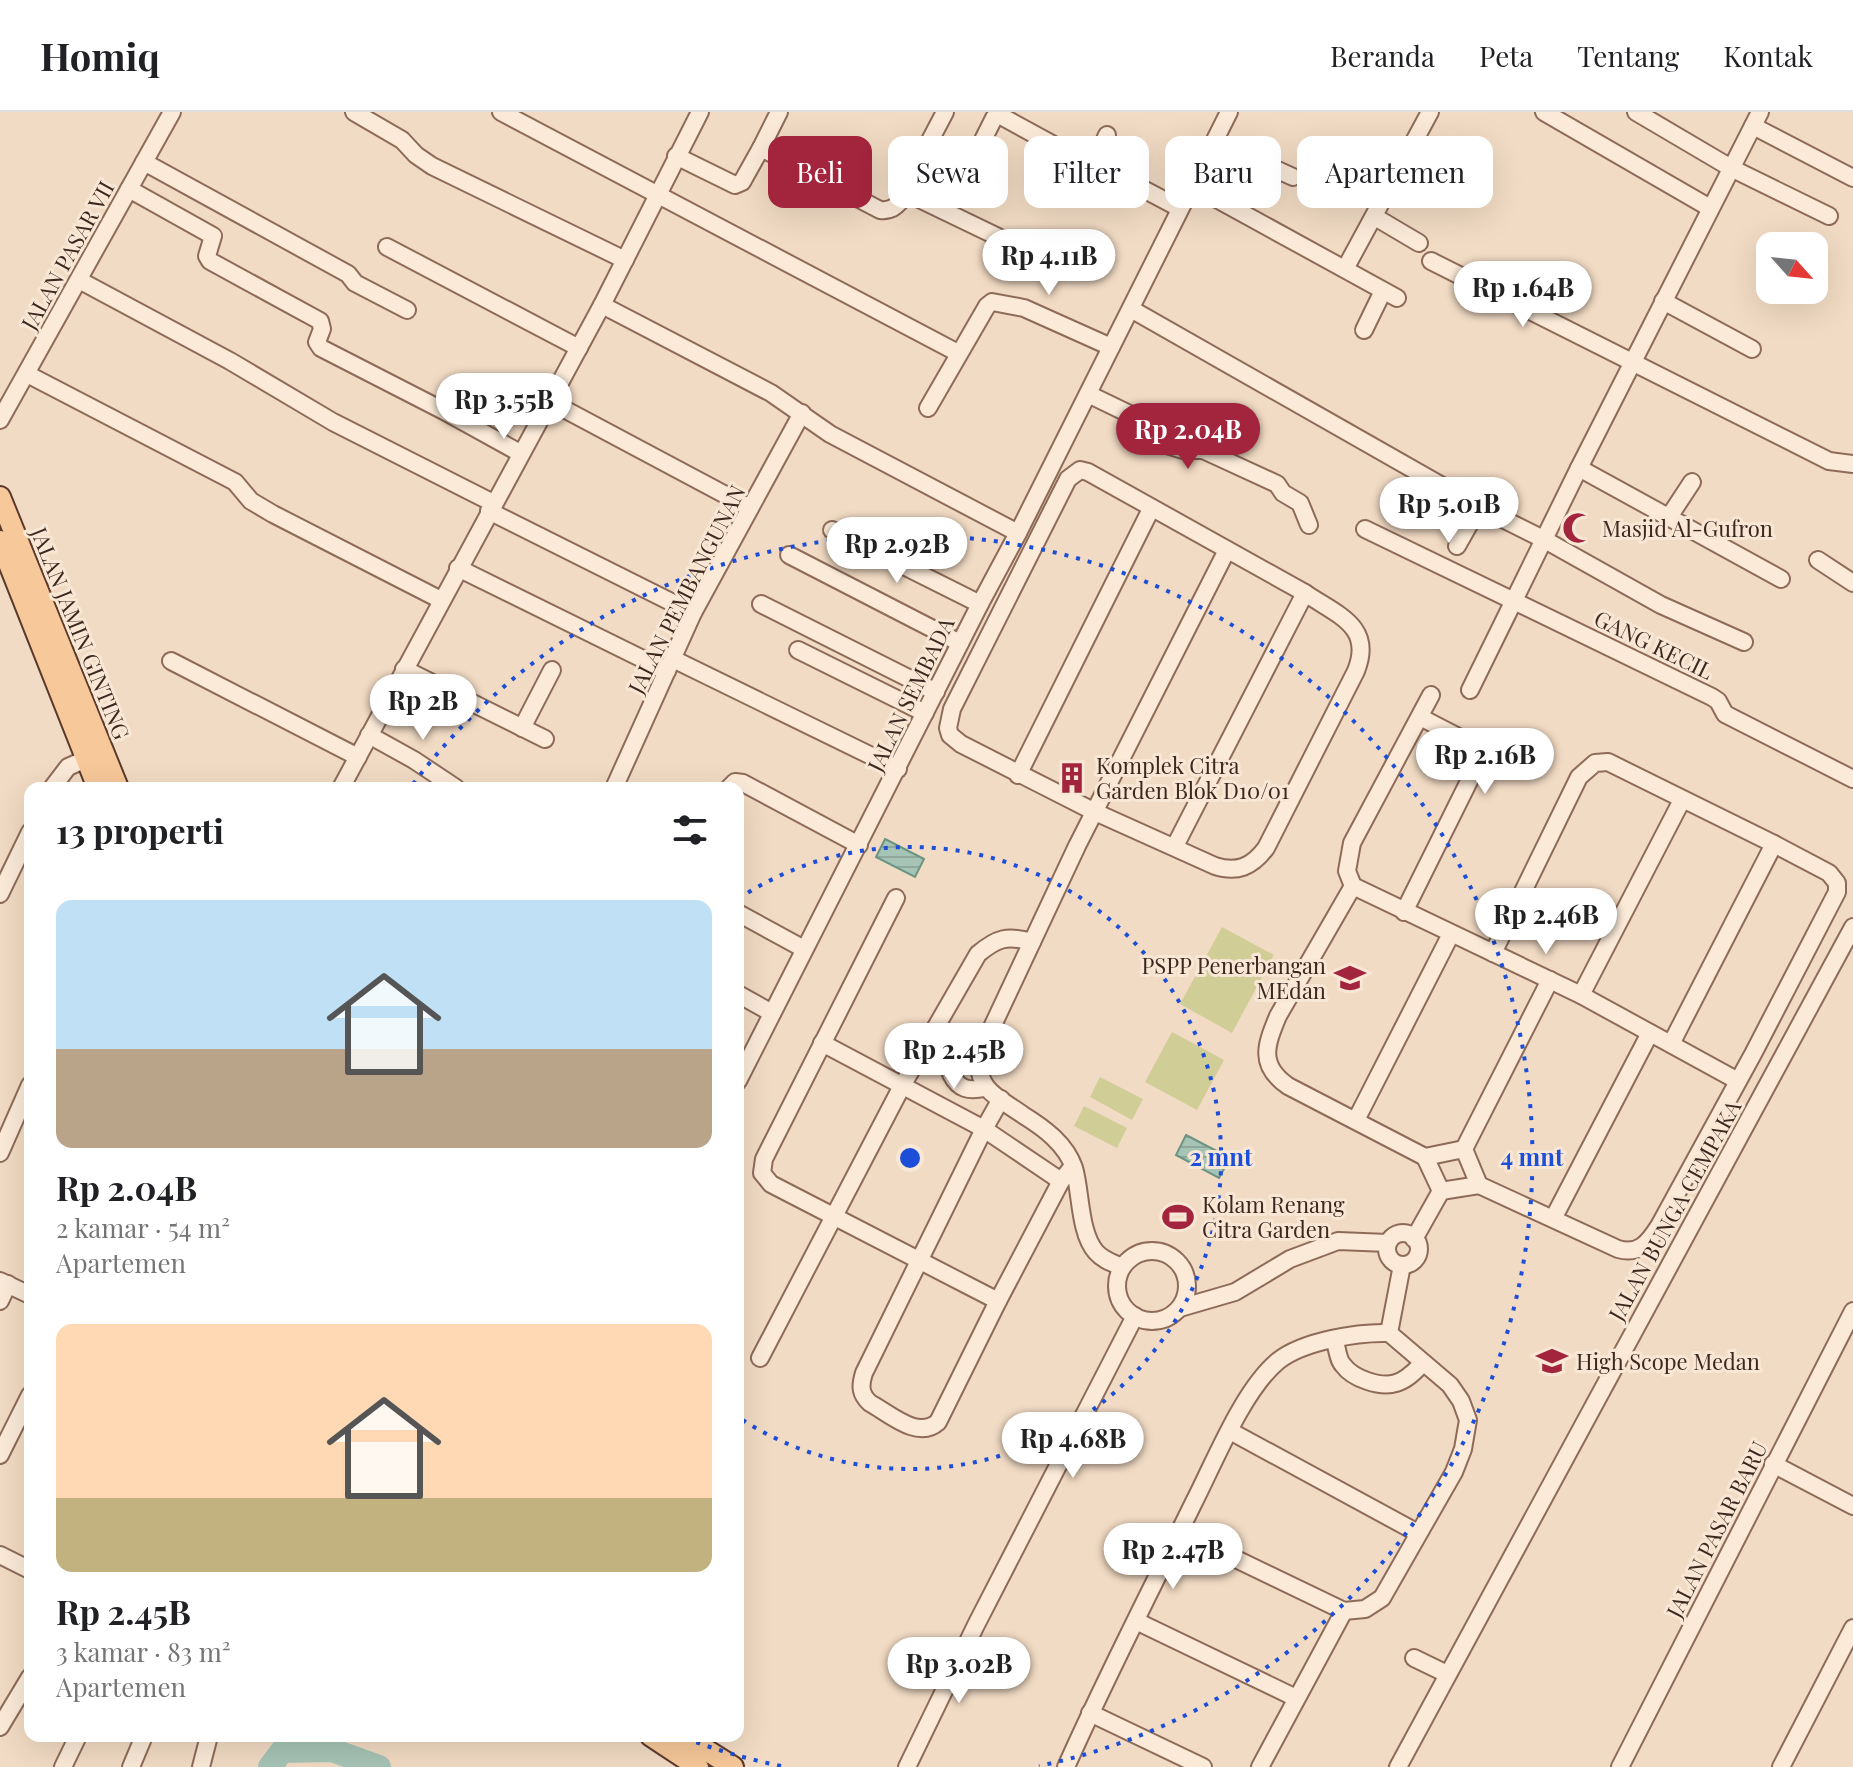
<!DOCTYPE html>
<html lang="id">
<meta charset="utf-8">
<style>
:root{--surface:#fff;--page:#f2f2f2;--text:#202124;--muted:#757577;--line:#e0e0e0;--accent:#a2243d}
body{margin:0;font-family:"Playfair Display",serif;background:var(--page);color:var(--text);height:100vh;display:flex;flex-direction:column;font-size:30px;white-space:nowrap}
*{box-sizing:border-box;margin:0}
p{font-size:26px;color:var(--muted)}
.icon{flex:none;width:44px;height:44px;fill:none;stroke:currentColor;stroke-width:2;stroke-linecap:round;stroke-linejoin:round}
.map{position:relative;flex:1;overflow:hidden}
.sheet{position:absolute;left:24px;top:670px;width:720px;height:960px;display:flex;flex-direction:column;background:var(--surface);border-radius:16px;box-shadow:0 8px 32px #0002}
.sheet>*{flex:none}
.banner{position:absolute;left:768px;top:24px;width:760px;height:72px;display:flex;gap:16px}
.needle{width:52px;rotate:117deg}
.tools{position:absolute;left:1756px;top:120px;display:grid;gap:16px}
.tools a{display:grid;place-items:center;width:72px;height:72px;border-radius:16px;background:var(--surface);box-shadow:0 8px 32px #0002;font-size:40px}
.price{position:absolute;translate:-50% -68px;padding:0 18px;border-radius:28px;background:#fff;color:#222;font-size:26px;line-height:52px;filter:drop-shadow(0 2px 4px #0008)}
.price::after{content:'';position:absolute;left:50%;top:48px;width:24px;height:18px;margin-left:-12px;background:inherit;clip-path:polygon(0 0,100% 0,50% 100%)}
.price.current{background:var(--accent);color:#fff}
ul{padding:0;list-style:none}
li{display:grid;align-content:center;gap:16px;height:424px;padding:0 32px}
li span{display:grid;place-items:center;height:248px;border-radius:16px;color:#555}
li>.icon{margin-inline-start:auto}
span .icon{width:144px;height:144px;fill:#fffc;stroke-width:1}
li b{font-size:34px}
h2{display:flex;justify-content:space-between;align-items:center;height:96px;padding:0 32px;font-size:34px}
.pill{padding:0 28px;border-radius:16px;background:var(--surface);box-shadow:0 8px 32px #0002;font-size:28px;line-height:72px}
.pill.current{background:var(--accent);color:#fff}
header{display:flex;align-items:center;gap:48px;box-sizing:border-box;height:112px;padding:0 40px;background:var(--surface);border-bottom:2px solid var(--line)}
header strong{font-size:38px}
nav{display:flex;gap:44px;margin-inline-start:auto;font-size:28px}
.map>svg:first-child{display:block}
</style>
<header>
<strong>Homiq</strong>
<nav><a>Beranda</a><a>Peta</a><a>Tentang</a><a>Kontak</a></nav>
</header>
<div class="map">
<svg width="1853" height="1655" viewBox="0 0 1853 1655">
<defs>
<pattern id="water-rules" width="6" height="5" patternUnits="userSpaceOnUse" patternTransform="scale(2)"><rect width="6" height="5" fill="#a6c4b6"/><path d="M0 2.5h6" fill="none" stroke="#90a89c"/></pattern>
</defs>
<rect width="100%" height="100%" fill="#f2dbc4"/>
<!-- pitch -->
<g fill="#d1cd97">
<path d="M1222 815 1274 843 1232 921 1180 892Z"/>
<path d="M1172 920 1224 948 1197 998 1145 970Z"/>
<path d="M1100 965 1143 987 1132 1008 1090 985Z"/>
<path d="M1084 994 1127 1016 1117 1036 1074 1014Z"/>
</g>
<!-- water -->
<g fill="url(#water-rules)" stroke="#6c9482" stroke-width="2">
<path d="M885 727 924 747 915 765 876 745Z"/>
<path d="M1186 1023 1230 1046 1219 1066 1176 1043Z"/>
</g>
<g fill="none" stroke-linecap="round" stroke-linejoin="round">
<!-- river -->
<path stroke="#a6c4b6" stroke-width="24" d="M270 1655 282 1639 332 1638 379 1655"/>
<defs>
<g id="minor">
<path d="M354 0 402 28 416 43 432 54 625 148"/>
<path d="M501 0 958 241"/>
<path d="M1544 0 1710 96"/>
<path d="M1636 0 1731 56 1829 104"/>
<path d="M1753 14 1853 66"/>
<path d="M1211 33 1260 55H1271L1293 65"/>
<path d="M761 36 779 0"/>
<path d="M924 40 945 0"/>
<path d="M676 44 735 73 742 70 761 36 880 98C899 100 898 85 911 83L1048 149"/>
<path d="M975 44 994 6 999 3 1107 62 1130 70 1179 96"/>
<path d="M144 50 348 162 355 171 407 198"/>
<path d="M1093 55 1107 23"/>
<path d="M1193 74 1397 186"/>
<path d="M129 77 213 124 207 144 210 149 320 209 322 217 317 230 321 236 444 299 520 341"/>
<path d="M1375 105 1419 131"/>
<path d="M387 135 579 236"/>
<path d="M1431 149 1829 349 1853 352"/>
<path d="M1345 157 1430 0"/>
<path d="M79 168 230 249 333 310 493 391"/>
<path d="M1663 189 1752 237"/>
<path d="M602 193 771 281 830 322 1018 421"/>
<path d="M1131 197 1479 395 1545 428 1661 493 1744 530"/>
<path d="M1364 218 1383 179"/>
<path d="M27 262 235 370 251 389 273 402 441 488"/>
<path d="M1088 282 1148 311 1159 327 1170 334 1183 338H1203L1277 372 1283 381 1300 391 1309 413"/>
<path d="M549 289 750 396"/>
<path d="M928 296 987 194 992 190 1024 196 1111 235"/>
<path d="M0 308 172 0"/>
<path d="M1579 356 1781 467"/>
<path d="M1080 358 1088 360 1305 481C1337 503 1374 514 1356 559L1266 736C1252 755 1237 761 1215 754L1095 700 961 632 950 623 948 616 952 597 1068 367Z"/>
<path d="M489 399 693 501"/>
<path d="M1669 405 1692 370"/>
<path d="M1365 417 1712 585 1718 589 1725 602 1853 667"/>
<path d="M832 418 980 492"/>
<path d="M1457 434 1479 395"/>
<path d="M789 443 960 531"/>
<path d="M1818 448 1853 471"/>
<path d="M458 456 667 559"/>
<path d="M761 492 936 580"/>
<path d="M798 538 925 601"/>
<path d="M673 547 898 657"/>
<path d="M171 549 358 645"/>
<path d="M404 557 545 627"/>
<path d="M1470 578 1579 356 1760 0"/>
<path d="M1431 583 1352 731 1347 759 1353 774 1581 883 1738 969"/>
<path d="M522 616 552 558"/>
<path d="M369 623 414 648 456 676"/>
<path d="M1018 663 1151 397"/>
<path d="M52 676 68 655 86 647"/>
<path d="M341 676 602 193 700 0"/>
<path d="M614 676 693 501 802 301"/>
<path d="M729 676 735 670 743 671 859 733"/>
<path d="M1175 734 1305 481"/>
<path d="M1353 774 1278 904C1266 933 1258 953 1288 974L1425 1045"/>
<path d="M0 782 30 720"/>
<path d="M896 786 764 1047 762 1061 771 1072 998 1189"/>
<path d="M1404 800 1481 645 1479 637 1472 632 1420 605"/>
<path d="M738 801 804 837"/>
<path d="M738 882 772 901"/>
<path d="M1581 883 1682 688"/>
<path d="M822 931 984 1017 1061 1069"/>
<path d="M1671 932 1774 732"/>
<path d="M979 943C964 943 958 948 951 962 959 978 969 979 985 976"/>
<path d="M738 969 980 492 1018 421 1229 0"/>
<path d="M1001 987 984 1017 864 1261C860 1274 860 1282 870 1291 890 1302 918 1328 938 1310L998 1189 1061 1069 1073 1054"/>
<path d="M1356 1008 1451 822"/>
<path d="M0 1041 30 973"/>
<path d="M1479 1073 1618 1137C1639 1143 1648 1131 1659 1114L1753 942 1837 780V771L1829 761 1774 732 1608 650 1595 651 1579 665 1493 841"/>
<path d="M1441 1079 1479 1073 1464 1037 1550 868"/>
<path d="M1441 1079 1425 1045 1464 1037"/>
<path d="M1554 1105 1650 921"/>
<circle cx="1403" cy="1137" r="16"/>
<path d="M1414 1127 1441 1079"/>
<circle cx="1152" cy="1174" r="35"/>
<path d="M1122 1155C1113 1151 1103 1148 1096 1140 1079 1121 1081 1079 1074 1056 1066 1032 1044 1016 1023 1003 998 985 976 979 979 943L1077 734 1227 438"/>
<path d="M0 1169 30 1183"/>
<path d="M0 1189 8 1172"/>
<path d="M1180 1196 1235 1180 1290 1147 1338 1129 1388 1131"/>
<path d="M1335 1229C1337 1236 1338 1248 1343 1253 1353 1267 1381 1276 1396 1271 1407 1268 1415 1259 1422 1252"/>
<path d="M760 1246 902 974 978 842C997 826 1007 823 1032 830"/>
<path d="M1230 1319 1418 1421"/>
<path d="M0 1343 30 1283"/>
<path d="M1773 1352 1853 1394"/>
<path d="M1180 1420 1344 1499 1365 1497 1382 1486 1454 1360 1463 1337 1468 1308 1461 1289 1450 1273 1389 1221 1402 1153"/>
<path d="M0 1443 30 1458"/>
<path d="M1136 1509 1296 1586"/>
<path d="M1414 1546 1447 1562"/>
<path d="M1090 1601 1203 1655"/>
<path d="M0 1615 30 1565"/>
<path d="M63 1655 78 1624"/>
<path d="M131 1655 144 1624"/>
<path d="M201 1655 209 1624"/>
<path d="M907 1655 976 1513 1135 1204"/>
<path d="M1066 1655C1106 1565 1151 1478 1194 1390 1215 1349 1243 1278 1278 1249 1303 1229 1358 1220 1389 1221"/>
<path d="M1260 1655 1344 1499"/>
<path d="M1398 1655 1853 815"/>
<path d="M1620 1655 1853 1199"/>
<path d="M1781 1655 1853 1516"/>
</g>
<g id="major">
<path d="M0 385 118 676"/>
<path d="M0 429 98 676"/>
<path d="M651 1624 698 1655"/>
<path d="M684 1624 733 1655"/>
</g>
</defs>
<!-- minor casing -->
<use href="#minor" stroke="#8e6b59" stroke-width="20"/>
<!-- major casing -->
<use href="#major" stroke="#5b3a2d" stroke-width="24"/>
<!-- minor -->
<use href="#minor" stroke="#fbead8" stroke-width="16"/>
<!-- major -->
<use href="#major" stroke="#f7c899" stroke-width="20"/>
</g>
<!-- distance rings -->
<g fill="none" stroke="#1d4ed8" stroke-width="4" stroke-dasharray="4 8">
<path d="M738 787A311 311 0 1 1 738 1305"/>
<path d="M781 1654A622 622 0 0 1 682 1625M413 672A622 622 0 1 1 1039 1654"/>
</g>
<!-- icons -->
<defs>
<symbol id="mosque-bare" viewBox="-9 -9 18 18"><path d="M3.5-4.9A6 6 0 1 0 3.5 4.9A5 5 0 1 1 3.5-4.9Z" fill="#a2243d" stroke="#f8e7d4" stroke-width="2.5" paint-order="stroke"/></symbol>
<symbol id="building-bare" viewBox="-9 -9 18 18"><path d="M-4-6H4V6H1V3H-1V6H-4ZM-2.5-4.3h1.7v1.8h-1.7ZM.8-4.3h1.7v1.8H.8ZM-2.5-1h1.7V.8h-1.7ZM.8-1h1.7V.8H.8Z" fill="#a2243d" stroke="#f8e7d4" stroke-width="2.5" paint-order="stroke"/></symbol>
<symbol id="university-bare" viewBox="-9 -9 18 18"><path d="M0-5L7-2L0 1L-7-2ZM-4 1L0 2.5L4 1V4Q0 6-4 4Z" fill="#a2243d" stroke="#f8e7d4" stroke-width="2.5" paint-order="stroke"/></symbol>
<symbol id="stadium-bare" viewBox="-9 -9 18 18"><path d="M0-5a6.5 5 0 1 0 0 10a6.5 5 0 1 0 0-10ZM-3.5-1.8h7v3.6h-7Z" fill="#a2243d" stroke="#f8e7d4" stroke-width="2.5" paint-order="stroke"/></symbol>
<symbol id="school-bare" viewBox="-9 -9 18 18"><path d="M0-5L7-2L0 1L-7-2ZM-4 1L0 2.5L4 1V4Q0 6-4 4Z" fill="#a2243d" stroke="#f8e7d4" stroke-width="2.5" paint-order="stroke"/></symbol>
</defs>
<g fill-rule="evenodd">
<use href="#mosque-bare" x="1556" y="394" width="44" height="44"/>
<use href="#building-bare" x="1050" y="644" width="44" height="44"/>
<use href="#university-bare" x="1328" y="844" width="44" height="44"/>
<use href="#stadium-bare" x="1156" y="1083" width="44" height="44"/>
<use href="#school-bare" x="1530" y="1227" width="44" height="44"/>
</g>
<g text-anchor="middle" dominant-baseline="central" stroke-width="6" stroke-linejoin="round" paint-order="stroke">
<!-- street labels -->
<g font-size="22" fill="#3d271e" stroke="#f8e7d4">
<text transform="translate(67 143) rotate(-61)">JALAN PASAR VII</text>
<text transform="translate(686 477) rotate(-63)">JALAN PEMBANGUNAN</text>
<text transform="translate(81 521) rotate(68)">JALAN JAMIN GINTING</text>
<text transform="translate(1654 532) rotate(26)">GANG KECIL</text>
<text transform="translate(910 582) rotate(-64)">JALAN SEMBADA</text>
<text transform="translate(1674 1098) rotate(-61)">JALAN BUNGA CEMPAKA</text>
<text transform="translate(1716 1417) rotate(-63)">JALAN PASAR BARU</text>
</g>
<!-- poi labels -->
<g font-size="22" fill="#3d271e" stroke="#f8e7d4" text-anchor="start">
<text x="1602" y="416">Masjid Al-Gufron</text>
<text x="1096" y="653">Komplek Citra<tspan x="1096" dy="25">Garden Blok D10/01</tspan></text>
<text x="1326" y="853" text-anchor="end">PSPP Penerbangan<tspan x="1326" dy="25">MEdan</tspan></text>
<text x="1202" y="1092">Kolam Renang<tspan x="1202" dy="25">Citra Garden</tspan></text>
<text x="1576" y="1249">High Scope Medan</text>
</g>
</g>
<circle cx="910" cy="1046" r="12" fill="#1d4ed8" stroke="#f8e7d4" stroke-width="4"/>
<g font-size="24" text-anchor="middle" font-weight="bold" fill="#1d4ed8" stroke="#f8e7d4" stroke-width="6" stroke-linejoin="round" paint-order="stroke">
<text x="1221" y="1054">2 mnt</text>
<text x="1532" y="1054">4 mnt</text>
</g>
</svg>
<div class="tools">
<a><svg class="needle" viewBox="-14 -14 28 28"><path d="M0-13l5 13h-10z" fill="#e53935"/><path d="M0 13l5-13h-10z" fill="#757577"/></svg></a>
</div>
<b class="price" style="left:1049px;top:185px">Rp 4.11B</b>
<b class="price" style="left:1523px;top:217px">Rp 1.64B</b>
<b class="price" style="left:504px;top:329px">Rp 3.55B</b>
<b class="price current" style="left:1188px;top:359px">Rp 2.04B</b>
<b class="price" style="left:1449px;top:433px">Rp 5.01B</b>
<b class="price" style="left:897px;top:473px">Rp 2.92B</b>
<b class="price" style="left:423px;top:630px">Rp 2B</b>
<b class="price" style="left:1485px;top:684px">Rp 2.16B</b>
<b class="price" style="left:1546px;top:844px">Rp 2.46B</b>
<b class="price" style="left:954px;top:979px">Rp 2.45B</b>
<b class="price" style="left:1073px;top:1368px">Rp 4.68B</b>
<b class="price" style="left:1173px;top:1479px">Rp 2.47B</b>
<b class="price" style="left:959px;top:1593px">Rp 3.02B</b>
<div class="banner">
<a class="pill current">Beli</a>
<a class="pill">Sewa</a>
<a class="pill">Filter</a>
<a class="pill">Baru</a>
<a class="pill">Apartemen</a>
</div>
<section class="sheet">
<h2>13 properti<svg class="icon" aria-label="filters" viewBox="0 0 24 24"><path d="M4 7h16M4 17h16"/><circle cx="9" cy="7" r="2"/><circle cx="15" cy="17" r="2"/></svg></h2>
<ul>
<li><span style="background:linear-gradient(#bfe0f5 60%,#b9a48a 0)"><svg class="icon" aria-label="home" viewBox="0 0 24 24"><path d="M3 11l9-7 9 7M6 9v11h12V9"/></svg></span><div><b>Rp 2.04B</b><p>2 kamar · 54 m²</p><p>Apartemen</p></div></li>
<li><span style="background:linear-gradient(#ffd9b3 70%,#c2b280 0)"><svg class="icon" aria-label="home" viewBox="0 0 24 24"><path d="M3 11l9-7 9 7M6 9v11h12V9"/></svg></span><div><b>Rp 2.45B</b><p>3 kamar · 83 m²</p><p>Apartemen</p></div></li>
</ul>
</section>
</div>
